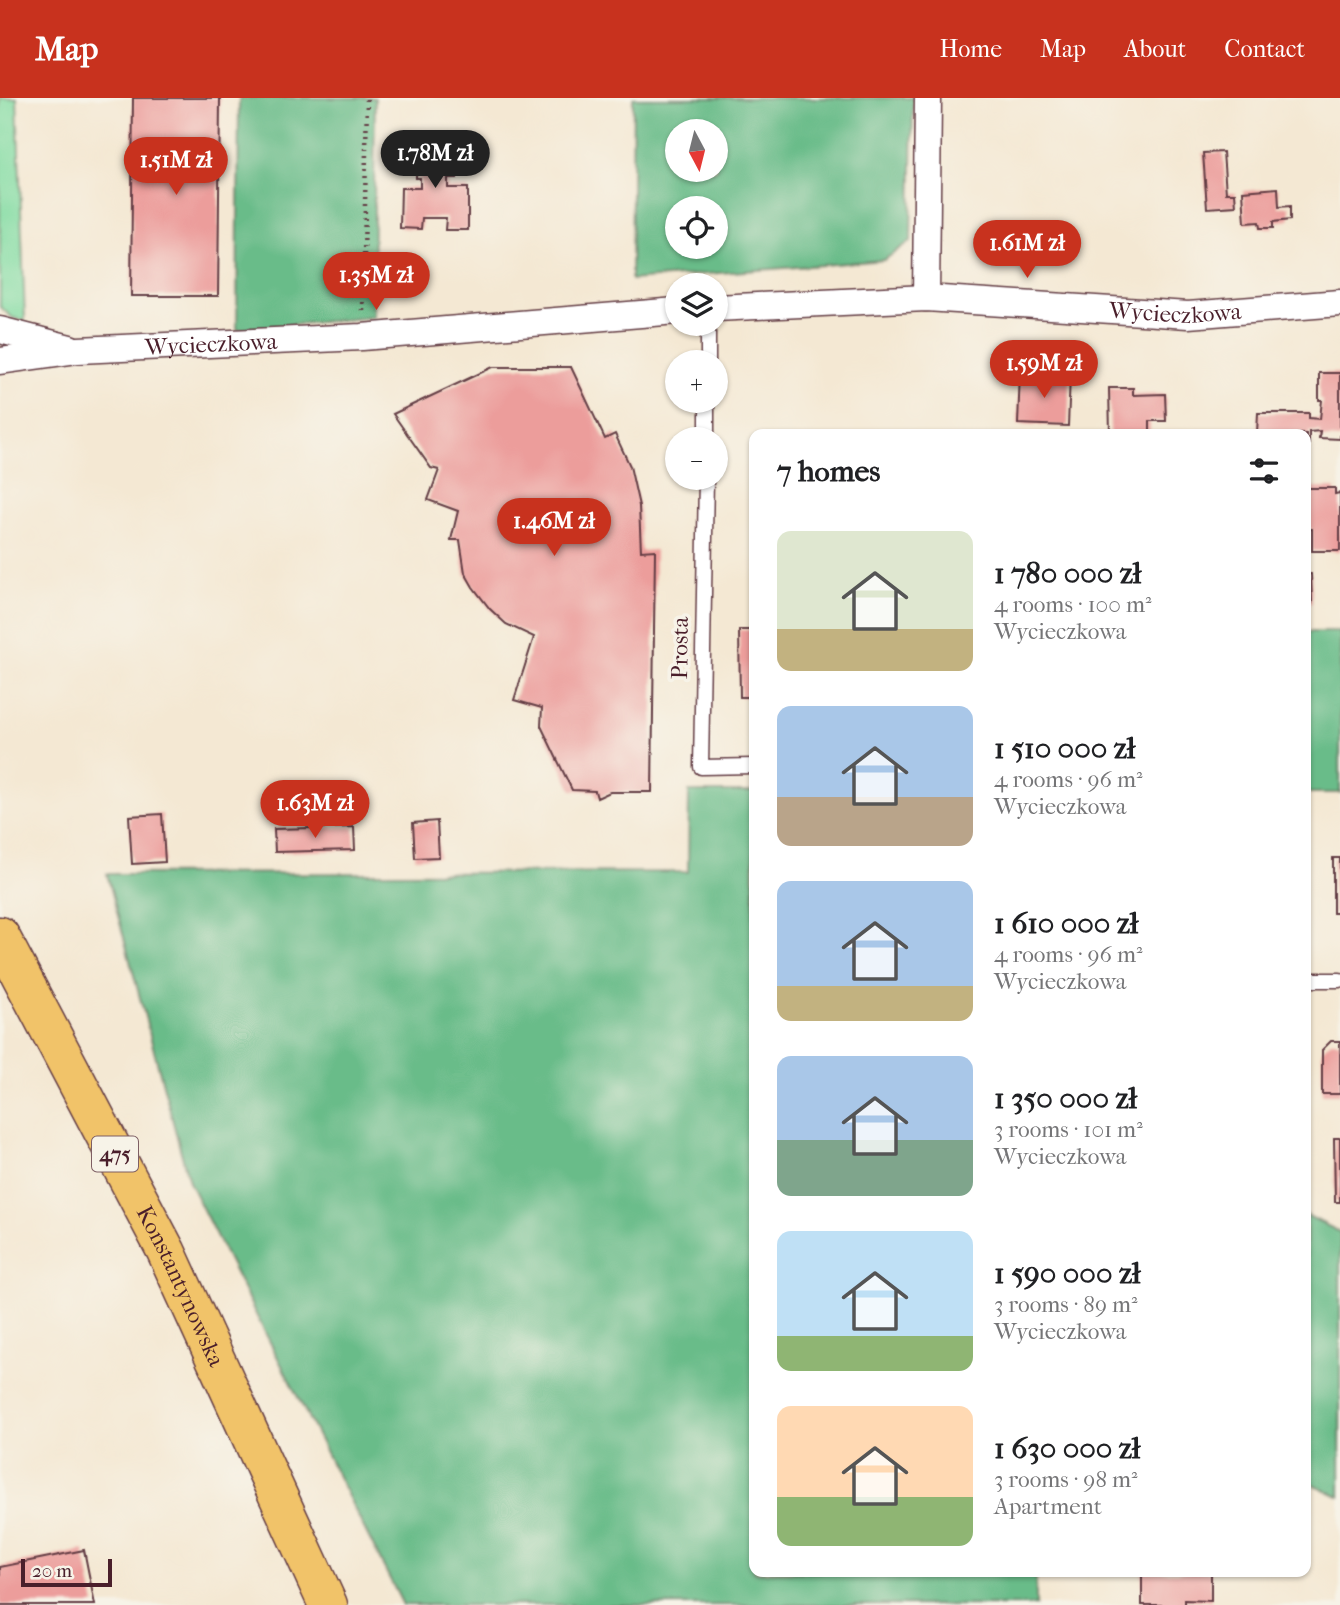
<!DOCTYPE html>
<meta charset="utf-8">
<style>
:root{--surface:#fff;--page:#f6f6f6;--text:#202124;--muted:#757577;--accent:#c8321e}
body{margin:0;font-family:"IM FELL French Canon",serif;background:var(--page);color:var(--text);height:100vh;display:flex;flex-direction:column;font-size:26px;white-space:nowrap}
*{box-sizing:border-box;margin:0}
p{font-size:23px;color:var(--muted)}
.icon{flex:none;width:38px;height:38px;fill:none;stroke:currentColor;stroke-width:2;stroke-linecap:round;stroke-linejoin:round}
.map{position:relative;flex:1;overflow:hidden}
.panel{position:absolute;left:749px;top:331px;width:562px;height:1148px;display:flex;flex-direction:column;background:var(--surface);border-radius:14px;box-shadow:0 2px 5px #0004}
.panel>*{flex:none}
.needle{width:46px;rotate:173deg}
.tools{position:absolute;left:665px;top:21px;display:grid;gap:14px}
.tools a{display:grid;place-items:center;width:63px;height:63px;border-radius:50%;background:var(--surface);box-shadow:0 2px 5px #0004;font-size:35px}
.scale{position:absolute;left:21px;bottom:18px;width:91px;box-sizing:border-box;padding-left:7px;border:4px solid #4a1f2b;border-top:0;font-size:19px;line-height:24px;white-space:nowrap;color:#4a1f2b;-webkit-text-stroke:5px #f7f3e8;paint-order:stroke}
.price{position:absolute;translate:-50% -60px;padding:0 16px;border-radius:24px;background:var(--accent);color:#fff;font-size:23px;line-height:46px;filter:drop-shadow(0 2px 4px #0008)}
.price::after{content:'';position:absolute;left:50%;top:42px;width:21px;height:16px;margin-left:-10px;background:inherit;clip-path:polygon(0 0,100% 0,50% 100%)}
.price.on{background:#222;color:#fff}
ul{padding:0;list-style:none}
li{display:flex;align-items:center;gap:21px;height:175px;padding:0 28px}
li span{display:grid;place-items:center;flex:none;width:196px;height:140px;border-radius:14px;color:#555}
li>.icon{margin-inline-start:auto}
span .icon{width:84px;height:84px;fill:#fffc;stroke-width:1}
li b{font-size:30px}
h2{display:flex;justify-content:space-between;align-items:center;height:84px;padding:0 28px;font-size:30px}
header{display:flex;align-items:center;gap:42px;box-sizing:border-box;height:98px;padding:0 35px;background:var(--accent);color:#fff}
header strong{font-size:33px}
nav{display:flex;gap:38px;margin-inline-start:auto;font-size:24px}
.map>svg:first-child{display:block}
</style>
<header>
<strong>Map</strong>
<nav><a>Home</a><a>Map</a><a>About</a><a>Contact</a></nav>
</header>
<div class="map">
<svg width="1340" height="1507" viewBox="0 0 1340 1507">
<rect width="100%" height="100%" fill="#f7f3e8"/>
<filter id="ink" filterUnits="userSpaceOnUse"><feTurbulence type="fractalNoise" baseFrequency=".0143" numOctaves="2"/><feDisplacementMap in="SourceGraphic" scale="14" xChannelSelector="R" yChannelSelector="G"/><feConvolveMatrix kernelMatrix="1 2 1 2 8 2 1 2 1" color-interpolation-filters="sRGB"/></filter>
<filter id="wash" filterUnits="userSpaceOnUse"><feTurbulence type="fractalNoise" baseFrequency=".00686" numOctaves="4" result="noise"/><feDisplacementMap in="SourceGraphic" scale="28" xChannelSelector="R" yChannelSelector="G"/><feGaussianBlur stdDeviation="1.57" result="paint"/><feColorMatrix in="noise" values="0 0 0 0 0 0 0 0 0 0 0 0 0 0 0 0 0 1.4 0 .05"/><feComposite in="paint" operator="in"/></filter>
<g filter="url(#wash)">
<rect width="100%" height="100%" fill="#f4e8d3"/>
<!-- green -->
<path fill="#82dca3" stroke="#667e67" stroke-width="2" d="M0 0H17L25 222 13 220 0 209Z"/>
<!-- forest -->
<g fill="#69bc89" stroke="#5a6e5a" stroke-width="2" fill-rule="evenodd">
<path d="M239 0H375L373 219 237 232Z"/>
<path d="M633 0H913L911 143 884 162 631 182ZM716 33V72H677V33ZM716 110V149H677V110Z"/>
<rect x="1306" y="534" width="34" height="161"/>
<path d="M689 694H754V1474H1036V1507H403L189 1084 107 776 688 774Z"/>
<path d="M1306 1117 1340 1134V1399L1306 1383Z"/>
</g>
<g id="blocks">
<!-- building -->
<g fill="#ec9d9b">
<path d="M133 0H220L218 198H131Z"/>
<path d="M417 45 458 46 457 80H448V90H468V132H445L446 120H422L421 131 400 130 401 90H420V80H416Z"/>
<path d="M1223 54 1226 95H1235L1236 108 1207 110 1203 55Z"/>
<path d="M1278 90 1279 109 1290 108V122L1273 124V130H1260L1259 124 1245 125 1243 93Z"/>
<path d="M493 269H571L605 341 615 336 630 368 639 408 641 453 655 452 652 694H610L597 700 595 693 572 692 541 628 542 610 514 602 534 539 506 526 490 511 473 489 465 475 460 442H451L458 413 428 402 439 372 431 370 393 316Z"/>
<path d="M1020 275 1070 277 1068 328 1018 326Z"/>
<path d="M1319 275H1340V341L1319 340 1320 333 1309 334V350H1306V336H1257L1258 315H1309V320L1320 321 1322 302H1319Z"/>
<path d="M1109 290H1133V297L1165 296 1166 323H1150V336H1110Z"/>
<path d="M1306 390H1335V396L1340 395V453H1312V431H1306Z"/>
<path d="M1306 476H1311L1312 505H1306Z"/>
<path d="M739 532H754V599H740Z"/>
<path d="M162 716 165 764 132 766 129 718Z"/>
<path d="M437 723 439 759 415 760 413 725Z"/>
<path d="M354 729 355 752 275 754 274 731Z"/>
<rect x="1333" y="760" width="7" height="55"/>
<path d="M1331 943H1340V996H1322V952Z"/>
<path d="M1334 1040H1340V1104H1335Z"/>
<path d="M84 1452 95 1507H0V1469Z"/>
<path d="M1142 1474H1211V1503L1185 1502V1507H1142Z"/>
</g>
</g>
</g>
<g filter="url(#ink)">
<use href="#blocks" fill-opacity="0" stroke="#643d44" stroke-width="2"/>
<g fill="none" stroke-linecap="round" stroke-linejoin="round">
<defs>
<g id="service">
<path d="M708 264V226"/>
<path d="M707 341V303"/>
<path d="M706 380 701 669 754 668"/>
<path d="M1306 882H1340"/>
</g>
<g id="minor">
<path d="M926 200 928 0"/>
<path id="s1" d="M716 210 926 200 1188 217 1340 205"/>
<path d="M0 232 70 250"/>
<path id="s2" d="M0 263 78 252 362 239 677 213"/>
</g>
<g id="primary">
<path id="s3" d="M0 838 166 1153 328 1507"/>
</g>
</defs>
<!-- service casing -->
<use href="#service" stroke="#643d44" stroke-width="17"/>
<!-- minor casing -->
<use href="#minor" stroke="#643d44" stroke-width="29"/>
<!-- primary casing -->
<use href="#primary" stroke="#643d44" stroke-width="41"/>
<!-- path -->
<path stroke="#643d44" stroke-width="4.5" stroke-dasharray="2 5" stroke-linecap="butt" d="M363 213 367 0"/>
<!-- service -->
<use href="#service" stroke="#fff" stroke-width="14"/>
<!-- minor -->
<use href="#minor" stroke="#fff" stroke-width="26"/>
<!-- primary -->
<use href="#primary" stroke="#f1c369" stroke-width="38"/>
</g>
</g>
<g text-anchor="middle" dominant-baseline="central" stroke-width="7" stroke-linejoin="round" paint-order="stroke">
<!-- shield labels -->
<rect fill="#f7f3e8" stroke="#7e5f64" stroke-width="2" x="92" y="1038.5" width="46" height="35" rx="5"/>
<g font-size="21" font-weight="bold" fill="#4a1f2b">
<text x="115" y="1056">475</text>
</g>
<!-- street labels -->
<g font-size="23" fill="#4a1f2b" stroke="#f7f3e8">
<text stroke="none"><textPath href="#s1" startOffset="460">Wycieczkowa</textPath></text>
<text stroke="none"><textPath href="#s2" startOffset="212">Wycieczkowa</textPath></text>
<text transform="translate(680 550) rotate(-89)">Prosta</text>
<text stroke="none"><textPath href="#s3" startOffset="394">Konstantynowska</textPath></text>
</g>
</g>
</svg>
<div class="tools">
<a><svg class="needle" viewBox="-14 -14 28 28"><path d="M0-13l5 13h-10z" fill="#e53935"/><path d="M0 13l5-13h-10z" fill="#757577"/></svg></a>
<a><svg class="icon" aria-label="locate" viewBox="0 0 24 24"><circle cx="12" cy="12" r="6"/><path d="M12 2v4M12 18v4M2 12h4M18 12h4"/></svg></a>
<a><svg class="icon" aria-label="layers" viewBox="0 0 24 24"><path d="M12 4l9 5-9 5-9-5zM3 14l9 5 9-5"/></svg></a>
<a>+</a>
<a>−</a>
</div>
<div class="scale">20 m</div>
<b class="price on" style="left:435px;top:92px">1.78M zł</b>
<b class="price" style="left:176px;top:99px">1.51M zł</b>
<b class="price" style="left:1027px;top:182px">1.61M zł</b>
<b class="price" style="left:376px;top:214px">1.35M zł</b>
<b class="price" style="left:1044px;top:302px">1.59M zł</b>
<b class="price" style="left:554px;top:460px">1.46M zł</b>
<b class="price" style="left:315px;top:742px">1.63M zł</b>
<section class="panel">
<h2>7 homes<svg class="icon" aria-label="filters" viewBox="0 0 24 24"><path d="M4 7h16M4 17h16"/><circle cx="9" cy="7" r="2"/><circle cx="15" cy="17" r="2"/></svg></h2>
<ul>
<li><span style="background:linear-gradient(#dfe7d0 70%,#c2b280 0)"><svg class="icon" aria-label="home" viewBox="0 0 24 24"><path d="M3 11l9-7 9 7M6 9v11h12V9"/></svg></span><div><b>1 780 000 zł</b><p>4 rooms · 100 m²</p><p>Wycieczkowa</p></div></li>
<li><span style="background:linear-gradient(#a9c7e8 65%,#b9a48a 0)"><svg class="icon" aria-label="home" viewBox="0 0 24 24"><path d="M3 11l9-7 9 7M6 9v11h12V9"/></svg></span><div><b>1 510 000 zł</b><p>4 rooms · 96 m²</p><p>Wycieczkowa</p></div></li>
<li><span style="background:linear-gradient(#a9c7e8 75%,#c2b280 0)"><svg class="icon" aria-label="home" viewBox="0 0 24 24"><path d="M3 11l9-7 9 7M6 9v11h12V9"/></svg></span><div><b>1 610 000 zł</b><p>4 rooms · 96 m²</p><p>Wycieczkowa</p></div></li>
<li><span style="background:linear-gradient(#a9c7e8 60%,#7fa58c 0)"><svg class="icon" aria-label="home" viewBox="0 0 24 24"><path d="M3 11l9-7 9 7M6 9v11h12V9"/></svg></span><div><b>1 350 000 zł</b><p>3 rooms · 101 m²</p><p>Wycieczkowa</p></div></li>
<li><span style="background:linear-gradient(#bfe0f5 75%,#8fb573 0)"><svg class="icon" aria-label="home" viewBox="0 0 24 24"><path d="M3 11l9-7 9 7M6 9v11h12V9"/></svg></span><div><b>1 590 000 zł</b><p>3 rooms · 89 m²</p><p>Wycieczkowa</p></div></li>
<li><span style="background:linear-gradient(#ffd9b3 65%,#8fb573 0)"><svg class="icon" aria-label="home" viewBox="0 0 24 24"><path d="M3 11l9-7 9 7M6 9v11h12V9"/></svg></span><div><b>1 630 000 zł</b><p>3 rooms · 98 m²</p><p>Apartment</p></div></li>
</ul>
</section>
</div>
